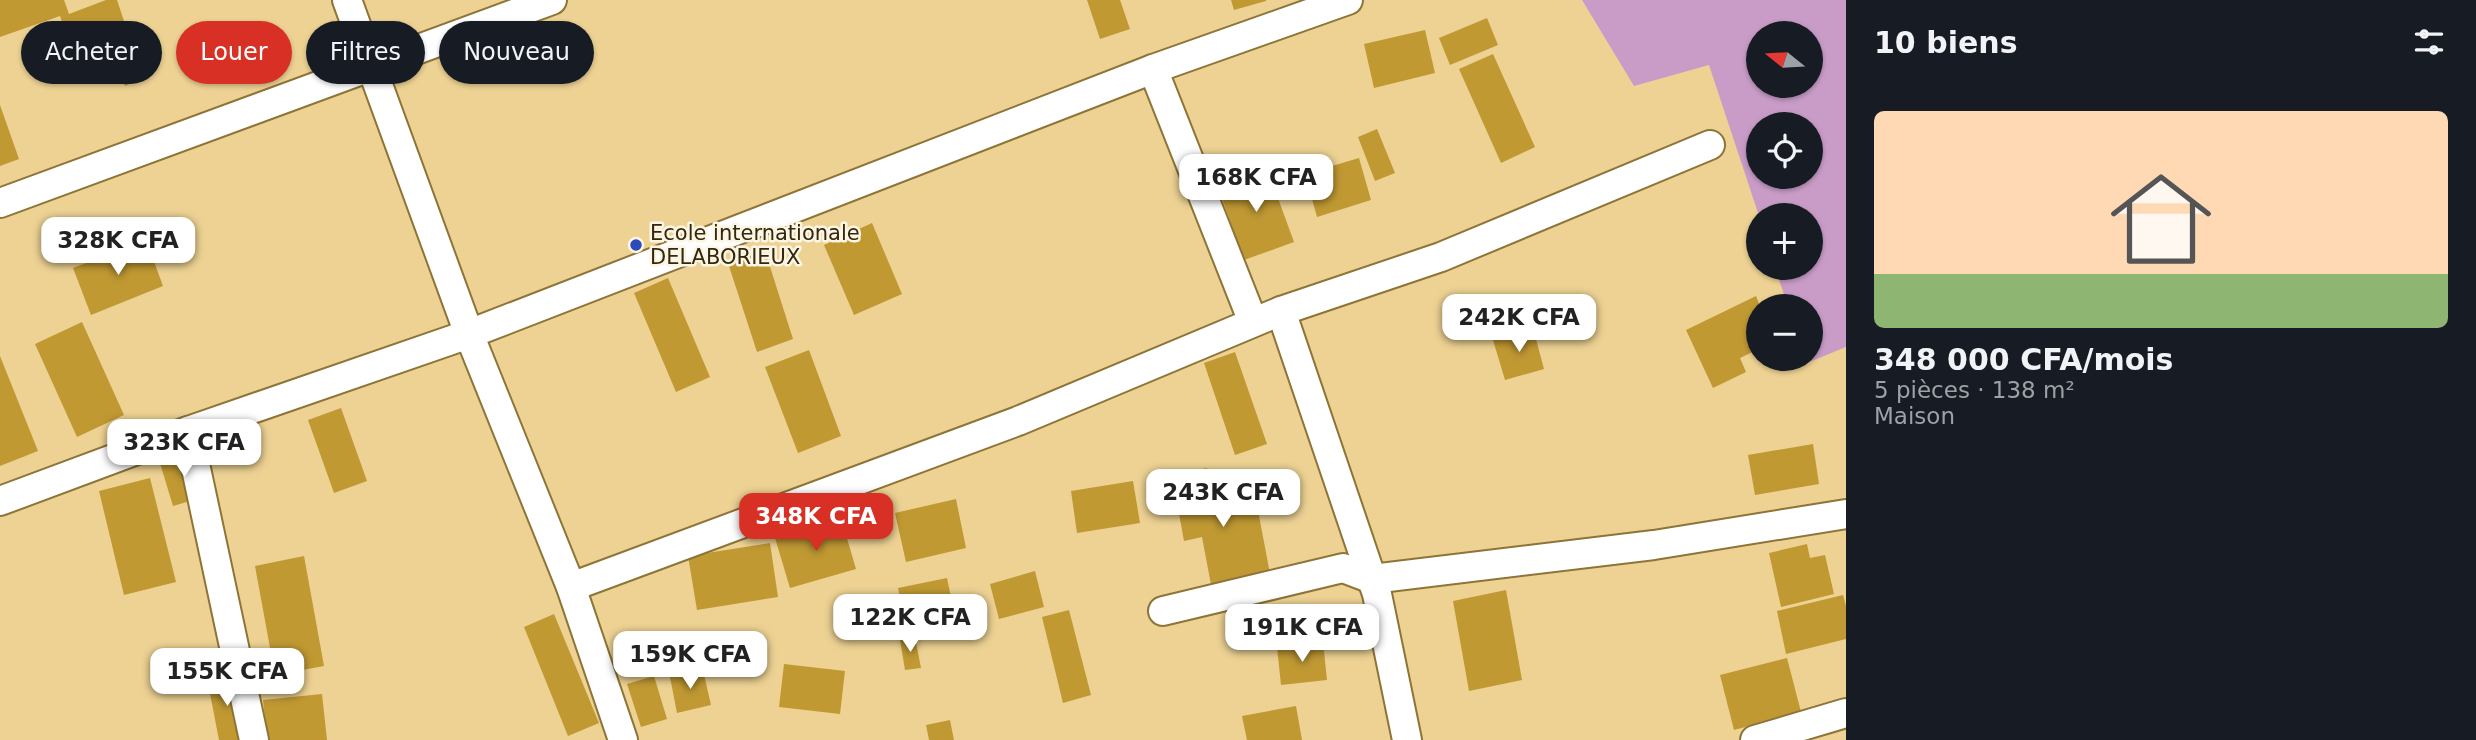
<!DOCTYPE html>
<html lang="fr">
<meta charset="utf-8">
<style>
:root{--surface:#171b24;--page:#242831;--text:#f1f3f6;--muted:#9ea1a6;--line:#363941;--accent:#d93025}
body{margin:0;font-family:"DejaVu Sans",sans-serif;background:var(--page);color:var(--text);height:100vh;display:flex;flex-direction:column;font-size:26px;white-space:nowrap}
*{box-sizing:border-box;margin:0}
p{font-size:23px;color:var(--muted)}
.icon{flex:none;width:38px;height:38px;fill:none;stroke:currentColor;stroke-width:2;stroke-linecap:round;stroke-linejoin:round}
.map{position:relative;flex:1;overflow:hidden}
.details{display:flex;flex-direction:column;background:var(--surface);width:630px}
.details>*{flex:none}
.guide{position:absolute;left:21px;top:21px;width:665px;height:63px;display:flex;gap:14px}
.needle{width:46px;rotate:288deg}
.fabs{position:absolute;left:1746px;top:21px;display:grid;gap:14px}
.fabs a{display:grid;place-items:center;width:77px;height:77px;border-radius:50%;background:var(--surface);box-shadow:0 2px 5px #0004;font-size:35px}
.price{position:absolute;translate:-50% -60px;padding:0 16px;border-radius:14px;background:#fff;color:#222;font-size:23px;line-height:46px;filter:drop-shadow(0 2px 4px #0008)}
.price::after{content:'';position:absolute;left:50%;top:42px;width:21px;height:16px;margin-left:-10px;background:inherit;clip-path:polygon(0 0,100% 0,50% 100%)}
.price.active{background:var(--accent);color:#fff}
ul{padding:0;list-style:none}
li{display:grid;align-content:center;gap:14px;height:371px;padding:0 28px}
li+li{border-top:2px solid var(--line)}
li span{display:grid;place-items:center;height:217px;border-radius:10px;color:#555}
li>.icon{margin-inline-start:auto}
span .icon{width:126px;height:126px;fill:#fffc;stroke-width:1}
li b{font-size:30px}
h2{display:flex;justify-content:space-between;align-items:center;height:84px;padding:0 28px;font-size:30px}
.pill{padding:0 24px;border-radius:32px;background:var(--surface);box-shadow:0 2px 5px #0004;font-size:24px;line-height:63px}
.pill.active{background:var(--accent);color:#fff}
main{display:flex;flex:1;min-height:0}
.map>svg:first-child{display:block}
</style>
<main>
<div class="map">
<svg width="1846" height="740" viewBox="0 0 1846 740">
<rect width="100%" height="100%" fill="#edd293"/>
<!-- green -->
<path fill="#c99cc8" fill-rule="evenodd" d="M1582 0H1846V347L1807 363 1805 359H1811V306H1788L1775 268H1811V215L1759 216 1709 65 1634 86ZM1759 33H1811V86H1759ZM1759 124H1811V177H1759Z"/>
<!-- building -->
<g fill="#c09933">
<path d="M0 0H64L69 14 106 0H117L127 30 72 50 60 16 0 37Z"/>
<path d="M1087 0H1120L1130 29 1100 39Z"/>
<path d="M1231 0H1266V1L1234 10Z"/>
<path d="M1487 18 1498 45 1450 65 1439 38Z"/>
<path d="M1425 30 1435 73 1374 88 1364 44Z"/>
<path d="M132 38 149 75 125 86 109 48Z"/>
<path d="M1493 54 1535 147 1501 163 1459 69Z"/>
<path d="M0 105 19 159 0 166Z"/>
<path d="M1377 129 1395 173 1375 181 1358 137Z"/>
<path d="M1359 158 1371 200 1317 217 1305 174Z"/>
<path d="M1267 168 1294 242 1244 260 1218 187Z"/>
<path d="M872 223 902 294 854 315 824 245Z"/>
<path d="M146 240 163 286 91 315 73 268Z"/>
<path d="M765 251 793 339 757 352 728 263Z"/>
<path d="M668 278 710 377 676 392 634 293Z"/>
<path d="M1756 296 1760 306 1759 349 1740 358 1746 372 1713 388 1686 330Z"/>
<path d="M82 322 124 415 77 437 35 344Z"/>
<path d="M1533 328 1544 369 1505 380 1493 340Z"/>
<path d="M809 350 841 436 798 453 765 367Z"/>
<path d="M1235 352 1267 444 1235 455 1204 363Z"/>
<path d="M0 356 38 451 0 466Z"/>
<path d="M341 408 367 481 334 493 308 420Z"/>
<path d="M1813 444 1819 484 1755 495 1748 455Z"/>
<path d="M194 452 207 496 173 506 160 463Z"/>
<path d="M1207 468 1212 492 1253 484 1271 579 1212 590 1202 537 1184 541 1172 475Z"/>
<path d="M150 478 176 582 124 595 99 491Z"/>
<path d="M1133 481 1140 523 1077 533 1071 491Z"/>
<path d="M956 499 966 548 906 562 895 513Z"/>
<path d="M841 518 856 569 790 588 775 538Z"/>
<path d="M770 543 778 597 697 610 688 556Z"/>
<path d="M1807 544 1810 558 1825 555 1834 594 1781 607 1769 553Z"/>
<path d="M304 556 324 666 275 675 255 566Z"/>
<path d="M1035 571 1044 607 999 619 990 584Z"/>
<path d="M947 578 955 617 906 627 898 588Z"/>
<path d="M1506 590 1522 680 1469 691 1453 601Z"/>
<path d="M1843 595 1846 606V639L1786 654 1777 611Z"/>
<path d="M1069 610 1091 695 1063 703 1042 617Z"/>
<path d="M554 614 599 723 568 736 524 627Z"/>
<path d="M915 637 921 668 905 670 900 640Z"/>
<path d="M673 641 678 666 637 675 631 651Z"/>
<path d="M1323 642 1327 680 1281 685 1277 647Z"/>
<path d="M1787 658 1801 712 1734 730 1720 675Z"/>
<path d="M784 664 845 671 840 714 779 707Z"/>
<path d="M703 670 711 705 677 713 670 677Z"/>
<path d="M234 673 248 740H219L207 678Z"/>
<path d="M654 676 667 719 641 727 627 684Z"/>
<path d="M322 694 327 740H267L263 700Z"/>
<path d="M1296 706 1302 740H1247L1242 716Z"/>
<path d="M950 720 954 740H929L926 725Z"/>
</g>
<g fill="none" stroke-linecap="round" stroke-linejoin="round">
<defs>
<g id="street">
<path d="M347 0 469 334 571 587 623 740"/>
<path d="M1153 69 1253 322"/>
<path d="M0 203 552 0"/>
<path d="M1281 311 1377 594 1407 740"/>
<path d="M188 431 254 740"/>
<path d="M0 501 188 431 469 334 1153 69 1348 0"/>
<path d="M571 587 1018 421 1281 311 1441 257 1710 145"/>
<path d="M1163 611 1343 568 1372 579 1654 545 1846 514"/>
<path d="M1755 740 1846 713"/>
</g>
</defs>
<!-- street casing -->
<use href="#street" stroke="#8d7437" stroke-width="32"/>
<!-- street -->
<use href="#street" stroke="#fff" stroke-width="28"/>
</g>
<!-- markers -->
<circle fill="#2c4aba" stroke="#fdf5e3" stroke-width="2.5" cx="636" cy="245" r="7"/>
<g text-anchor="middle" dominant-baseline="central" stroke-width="5" stroke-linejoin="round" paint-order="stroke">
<!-- poi labels -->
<g font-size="21" fill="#32280e" stroke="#fdf5e3" text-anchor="start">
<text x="650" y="233">Ecole internationale<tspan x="650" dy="24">DELABORIEUX</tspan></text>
</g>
</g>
</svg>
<div class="fabs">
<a><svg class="needle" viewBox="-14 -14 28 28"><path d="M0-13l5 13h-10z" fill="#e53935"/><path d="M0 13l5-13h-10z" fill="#9ea1a6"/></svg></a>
<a><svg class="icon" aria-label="locate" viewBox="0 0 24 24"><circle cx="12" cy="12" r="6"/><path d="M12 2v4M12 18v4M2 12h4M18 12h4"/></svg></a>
<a>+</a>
<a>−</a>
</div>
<b class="price" style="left:1256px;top:214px">168K CFA</b>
<b class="price" style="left:118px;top:277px">328K CFA</b>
<b class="price" style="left:1519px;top:354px">242K CFA</b>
<b class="price" style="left:184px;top:479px">323K CFA</b>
<b class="price" style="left:1223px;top:529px">243K CFA</b>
<b class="price active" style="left:816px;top:553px">348K CFA</b>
<b class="price" style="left:910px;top:654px">122K CFA</b>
<b class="price" style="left:1302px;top:664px">191K CFA</b>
<b class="price" style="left:690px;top:691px">159K CFA</b>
<b class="price" style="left:227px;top:708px">155K CFA</b>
<div class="guide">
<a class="pill">Acheter</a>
<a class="pill active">Louer</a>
<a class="pill">Filtres</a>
<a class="pill">Nouveau</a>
</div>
</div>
<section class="details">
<h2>10 biens<svg class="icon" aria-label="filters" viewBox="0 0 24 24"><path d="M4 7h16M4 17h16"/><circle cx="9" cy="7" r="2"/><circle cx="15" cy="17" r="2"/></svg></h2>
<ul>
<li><span style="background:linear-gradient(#ffd9b3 75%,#8fb573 0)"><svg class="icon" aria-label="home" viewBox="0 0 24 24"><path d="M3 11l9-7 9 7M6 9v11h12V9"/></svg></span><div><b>348 000 CFA/mois</b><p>5 pièces · 138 m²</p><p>Maison</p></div></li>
</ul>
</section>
</main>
